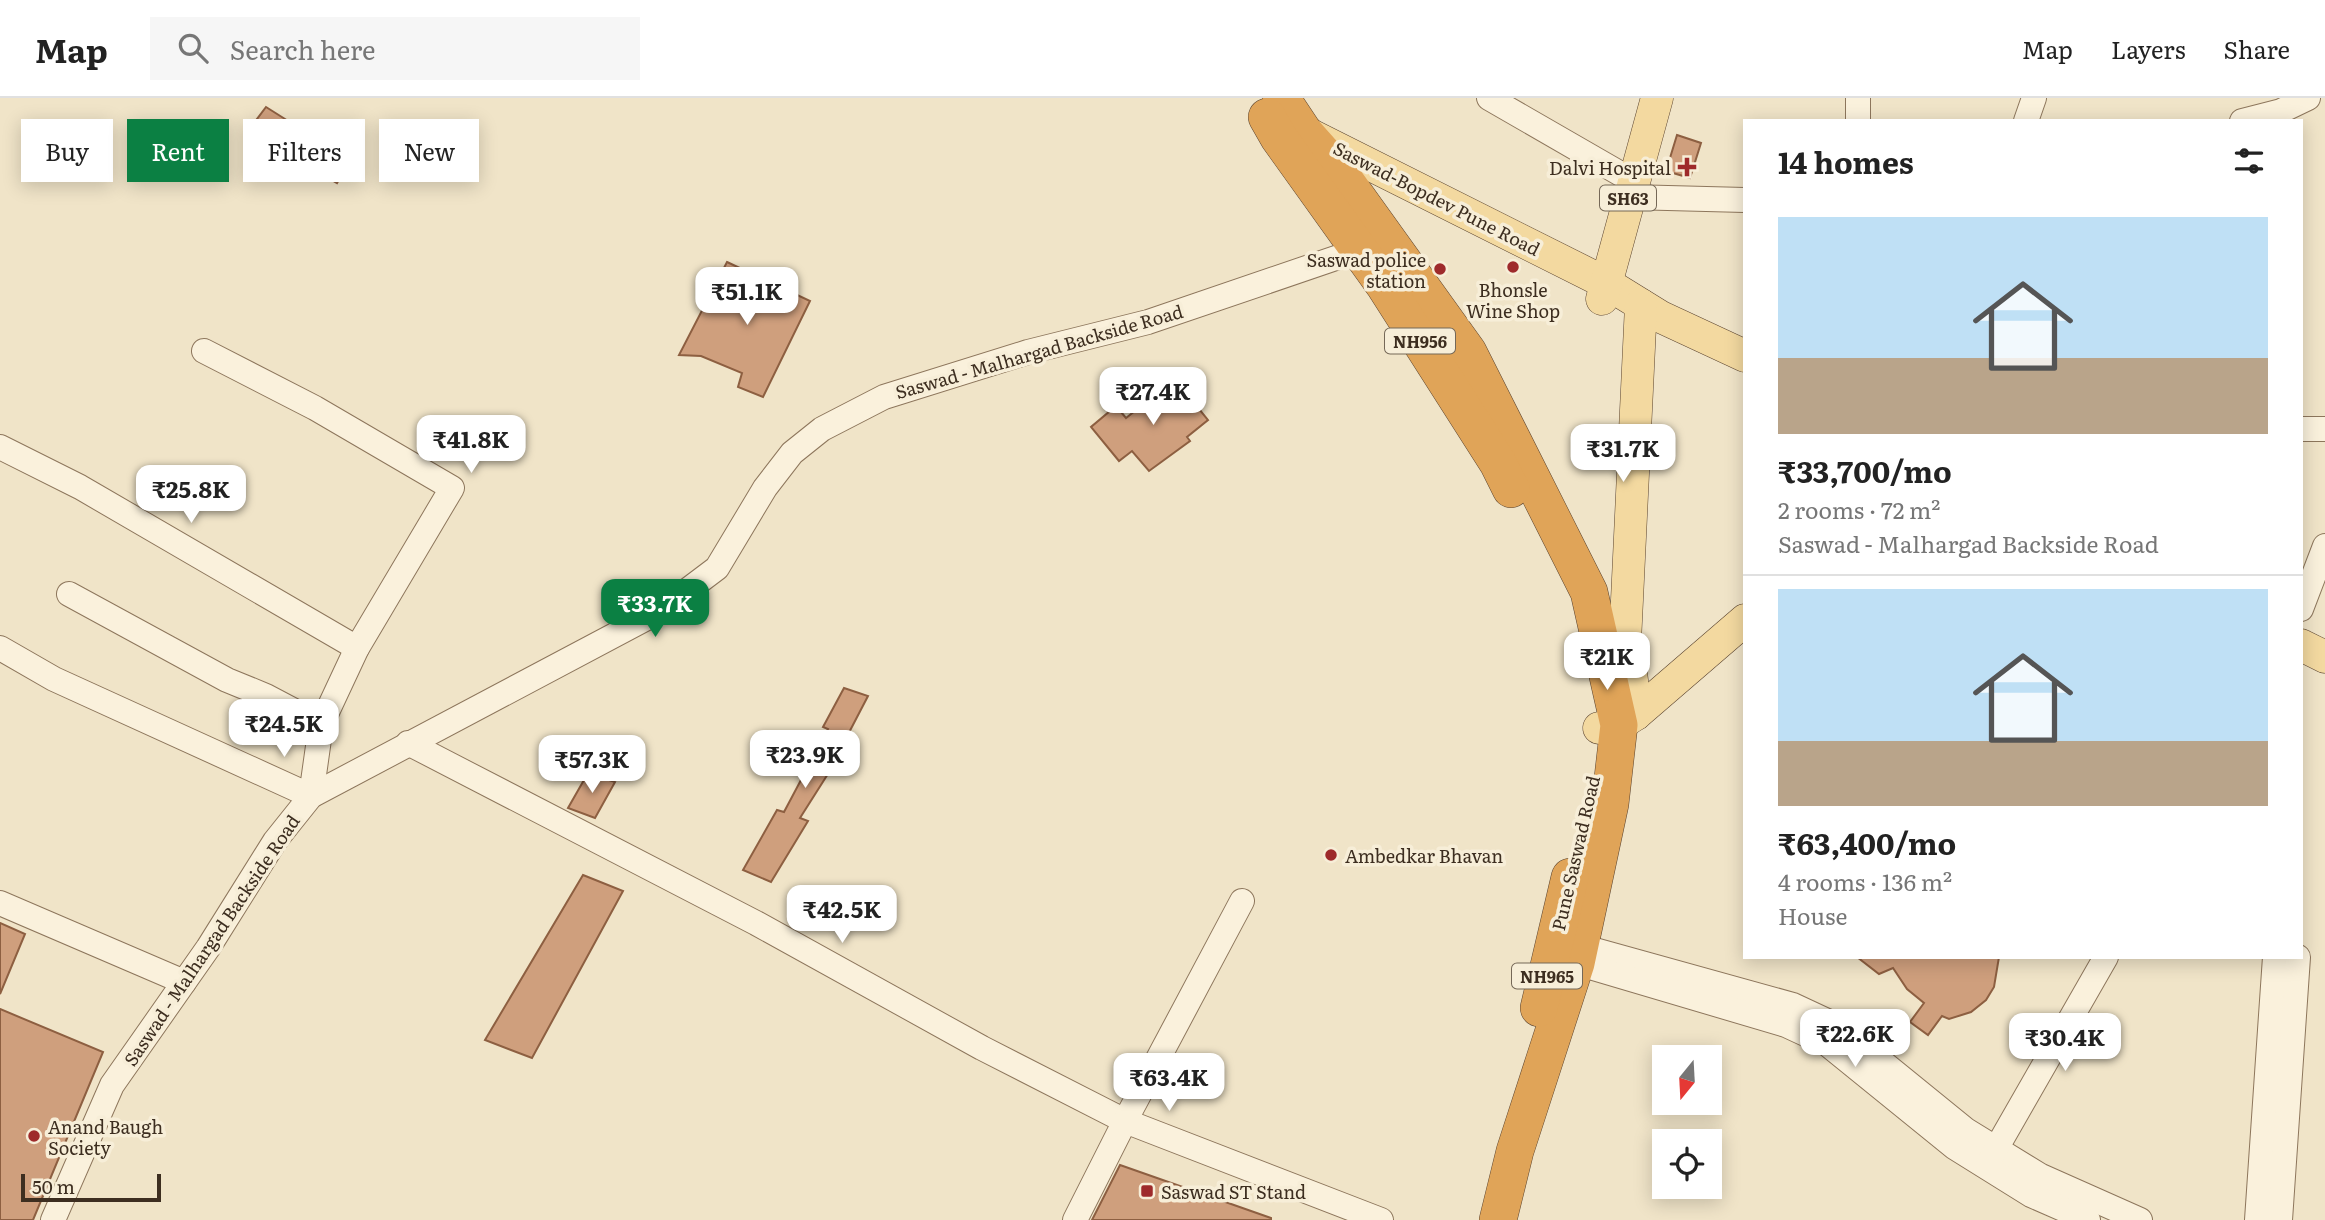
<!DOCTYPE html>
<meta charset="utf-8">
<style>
:root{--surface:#fff;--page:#f6f6f6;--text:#222;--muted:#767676;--line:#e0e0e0;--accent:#0b8043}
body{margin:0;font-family:Literata,serif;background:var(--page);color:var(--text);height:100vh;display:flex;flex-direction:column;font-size:26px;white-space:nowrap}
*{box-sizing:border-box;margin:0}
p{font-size:23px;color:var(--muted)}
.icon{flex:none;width:38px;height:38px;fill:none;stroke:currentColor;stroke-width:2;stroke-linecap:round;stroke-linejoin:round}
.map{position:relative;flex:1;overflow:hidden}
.details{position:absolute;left:1743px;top:21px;width:560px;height:840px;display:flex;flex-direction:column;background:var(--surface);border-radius:0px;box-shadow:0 4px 18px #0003}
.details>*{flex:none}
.top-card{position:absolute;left:21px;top:21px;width:665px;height:63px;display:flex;gap:14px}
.needle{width:46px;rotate:198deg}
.buttons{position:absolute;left:1652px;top:947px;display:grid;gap:14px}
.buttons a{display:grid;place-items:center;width:70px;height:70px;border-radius:0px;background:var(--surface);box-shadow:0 4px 18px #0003;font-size:35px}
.scale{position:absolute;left:21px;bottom:18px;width:140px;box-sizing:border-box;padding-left:7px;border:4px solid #3d2e20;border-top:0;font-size:19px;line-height:24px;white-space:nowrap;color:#3d2e20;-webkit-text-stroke:5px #f7eed8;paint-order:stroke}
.price{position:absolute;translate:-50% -60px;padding:0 16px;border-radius:14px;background:#fff;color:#222;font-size:23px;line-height:46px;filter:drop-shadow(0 2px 4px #0008)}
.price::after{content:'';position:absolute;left:50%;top:42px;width:21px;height:16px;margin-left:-10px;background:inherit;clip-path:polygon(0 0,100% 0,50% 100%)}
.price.selected{background:var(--accent);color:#fff}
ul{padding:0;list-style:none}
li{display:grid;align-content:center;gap:14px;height:371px;padding:0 35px}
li+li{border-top:2px solid var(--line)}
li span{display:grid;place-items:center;height:217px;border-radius:0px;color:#555}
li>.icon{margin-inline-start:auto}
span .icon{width:126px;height:126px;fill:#fffc;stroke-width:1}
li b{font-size:30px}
h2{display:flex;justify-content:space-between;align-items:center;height:84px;padding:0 35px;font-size:30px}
.chip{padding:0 24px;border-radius:0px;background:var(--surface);box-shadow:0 4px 18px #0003;font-size:24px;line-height:63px}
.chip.selected{background:var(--accent);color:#fff}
header{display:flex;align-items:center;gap:42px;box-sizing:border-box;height:98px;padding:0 35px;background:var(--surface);border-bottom:2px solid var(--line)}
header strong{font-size:33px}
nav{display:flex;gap:38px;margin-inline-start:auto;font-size:24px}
.search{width:490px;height:63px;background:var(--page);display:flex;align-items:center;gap:18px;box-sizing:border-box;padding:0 24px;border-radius:0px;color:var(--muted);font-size:26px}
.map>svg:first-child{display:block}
</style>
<header>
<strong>Map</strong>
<div class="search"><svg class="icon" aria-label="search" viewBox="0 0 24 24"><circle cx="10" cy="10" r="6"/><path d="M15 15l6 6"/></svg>Search here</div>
<nav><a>Map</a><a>Layers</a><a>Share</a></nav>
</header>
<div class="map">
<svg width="2325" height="1122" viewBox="0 0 2325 1122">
<rect width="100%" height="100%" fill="#f0e4c8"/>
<!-- building -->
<g fill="#cf9f7d" stroke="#8d5f41" stroke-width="2">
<path d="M266 9 350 62 337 85 248 33Z"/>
<path d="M1677 37 1701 45 1690 80 1666 73Z"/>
<path d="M727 164 810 203 763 299 738 289 742 275 701 258 679 257Z"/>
<path d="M1171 284 1177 291 1186 285 1196 297 1191 301 1208 322 1187 339 1190 343 1149 373 1132 353 1119 363 1091 329 1116 308 1126 320Z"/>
<path d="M844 590 868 598 842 648 845 649 800 720 808 723 771 784 743 772 777 712 784 714 828 631 823 629Z"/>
<path d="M588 675 615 684 595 720 568 710Z"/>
<path d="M583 777 623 793 532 960 485 942Z"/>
<path d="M0 825 25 836 0 896Z"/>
<path d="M1857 859H1999L1994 889 1986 902 1971 914 1949 921 1942 918 1928 937 1910 924 1924 905 1907 891 1893 870 1879 876Z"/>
<path d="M0 911 103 954 33 1122H0Z"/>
<path d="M1120 1067 1271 1120V1122H1092Z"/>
</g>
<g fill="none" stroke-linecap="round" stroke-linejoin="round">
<defs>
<g id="minor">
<path d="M1489 0 1633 83"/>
<path d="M1858 23V0"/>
<path d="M2026 23 2034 0"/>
<path d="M2242 23 2281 13 2308 0"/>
<path d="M1629 99 1745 102"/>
<path d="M204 253 315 310 452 390 357 550 321 627"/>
<path d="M2301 331H2325"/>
<path d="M0 349 80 389 357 550"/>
<path d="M2301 511 2325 448"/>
<path d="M0 550 54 581 311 698 321 627 266 598 227 582 69 496"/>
<path d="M408 645 756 825 982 950 1125 1023 1075 1122"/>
<path d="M1242 803 1125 1023 1381 1122"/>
<path d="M0 805 184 884"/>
<path d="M1566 844 1793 907 1838 928 1966 1032 2041 1078 2140 1122"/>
<path d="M1563 861 1786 927 1827 946 1954 1049 2031 1097 2088 1122"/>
<path d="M1988 1065 2106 859"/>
<path d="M53 1122 112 987 208 850 275 743 311 698 660 513 717 470 765 390 792 355 822 331 884 299 1028 254 1148 224 1371 148"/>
<path d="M2257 1122 2275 859"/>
<path d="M2280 1122 2298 859"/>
</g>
<g id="major">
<path d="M1309 36 1606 185 1661 219 1745 258"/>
<path d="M1602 201 1657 0"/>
<path d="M2301 547 2325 559"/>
<path d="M1636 616 1630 566 1625 544 1641 207"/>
<path d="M1599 630 1619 627 1636 616 1745 522"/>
</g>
<g id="highway">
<path d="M1281 0 1303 33 1336 70 1468 254 1589 494 1619 627 1610 706 1576 865 1515 1053 1498 1122"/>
<path d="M1267 19 1279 40 1385 188 1498 365 1511 391"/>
<path d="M1539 910 1570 779"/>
</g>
</defs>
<!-- minor casing -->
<use href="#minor" stroke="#8d765c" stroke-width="26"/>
<!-- major casing -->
<use href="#major" stroke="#5b4430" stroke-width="33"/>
<!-- highway casing -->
<use href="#highway" stroke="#5b4430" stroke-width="38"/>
<!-- minor -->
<use href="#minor" stroke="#faf1dc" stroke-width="24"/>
<!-- major -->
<use href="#major" stroke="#f3d9a0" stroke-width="32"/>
<!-- highway -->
<use href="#highway" stroke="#e0a458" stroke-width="37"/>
</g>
<!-- markers -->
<g fill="#9e2a2b" stroke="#f7eed8" stroke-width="2.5">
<path d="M1683.5 58.5h7v7h7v7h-7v7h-7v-7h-7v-7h7z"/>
<circle cx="1513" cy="169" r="7"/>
<circle cx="1440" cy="171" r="7"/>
<circle cx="1331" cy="757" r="7"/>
<circle cx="34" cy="1038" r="7"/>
<rect x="1140" y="1086" width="14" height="14" rx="3.5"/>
</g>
<g text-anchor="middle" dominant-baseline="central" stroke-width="7" stroke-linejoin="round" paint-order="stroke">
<!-- shield labels -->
<g fill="#f7eed8" stroke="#756857" stroke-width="2">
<rect x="1600" y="87.5" width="56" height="25" rx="5"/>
<rect x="1385" y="230.5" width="70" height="25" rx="5"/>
<rect x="1512" y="865.5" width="70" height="25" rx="5"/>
</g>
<g font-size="16" font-weight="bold" fill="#3d2e20">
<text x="1628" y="100">SH63</text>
<text x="1420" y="243">NH956</text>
<text x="1547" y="878">NH965</text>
</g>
<!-- poi labels -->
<g font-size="18" fill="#3d2e20" stroke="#f7eed8" text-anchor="start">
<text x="1671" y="69" text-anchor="end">Dalvi Hospital</text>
<text x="1426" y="161" text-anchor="end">Saswad police<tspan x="1426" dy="21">station</tspan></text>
<text x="1513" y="191" text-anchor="middle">Bhonsle<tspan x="1513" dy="21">Wine Shop</tspan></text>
<text x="1345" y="757">Ambedkar Bhavan</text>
<text x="48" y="1028">Anand Baugh<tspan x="48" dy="21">Society</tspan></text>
<text x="1161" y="1093">Saswad ST Stand</text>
</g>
<!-- street labels -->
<g font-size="18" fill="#3d2e20" stroke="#f7eed8">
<text transform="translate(1437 100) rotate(27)">Saswad-Bopdev Pune Road</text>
<text transform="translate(1039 253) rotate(-16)">Saswad - Malhargad Backside Road</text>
<text transform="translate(1575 755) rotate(-77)">Pune Saswad Road</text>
<text transform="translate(211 842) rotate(-56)">Saswad - Malhargad Backside Road</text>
</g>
</g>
</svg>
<div class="buttons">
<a><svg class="needle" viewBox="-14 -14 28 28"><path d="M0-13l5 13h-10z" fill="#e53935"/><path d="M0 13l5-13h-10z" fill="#767676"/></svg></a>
<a><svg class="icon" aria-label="locate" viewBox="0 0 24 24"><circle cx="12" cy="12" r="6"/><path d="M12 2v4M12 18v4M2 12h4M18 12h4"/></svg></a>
</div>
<div class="scale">50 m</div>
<b class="price" style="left:747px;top:229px">₹51.1K</b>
<b class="price" style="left:1153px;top:329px">₹27.4K</b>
<b class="price" style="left:471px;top:377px">₹41.8K</b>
<b class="price" style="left:1623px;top:386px">₹31.7K</b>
<b class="price" style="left:191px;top:427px">₹25.8K</b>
<b class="price selected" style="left:655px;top:541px">₹33.7K</b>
<b class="price" style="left:1607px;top:594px">₹21K</b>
<b class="price" style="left:284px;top:661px">₹24.5K</b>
<b class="price" style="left:805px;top:692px">₹23.9K</b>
<b class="price" style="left:592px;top:697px">₹57.3K</b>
<b class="price" style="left:842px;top:847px">₹42.5K</b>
<b class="price" style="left:1855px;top:971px">₹22.6K</b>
<b class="price" style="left:2065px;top:975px">₹30.4K</b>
<b class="price" style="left:1169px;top:1015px">₹63.4K</b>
<div class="top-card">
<a class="chip">Buy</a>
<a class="chip selected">Rent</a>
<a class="chip">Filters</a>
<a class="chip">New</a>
</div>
<section class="details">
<h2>14 homes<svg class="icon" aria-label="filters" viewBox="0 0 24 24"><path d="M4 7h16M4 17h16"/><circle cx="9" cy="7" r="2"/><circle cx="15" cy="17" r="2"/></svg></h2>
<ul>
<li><span style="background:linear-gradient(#bfe0f5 65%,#b9a48a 0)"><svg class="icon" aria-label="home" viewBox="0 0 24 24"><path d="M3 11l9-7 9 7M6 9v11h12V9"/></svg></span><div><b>₹33,700/mo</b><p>2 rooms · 72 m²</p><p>Saswad - Malhargad Backside Road</p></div></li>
<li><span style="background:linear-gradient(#bfe0f5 70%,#b9a48a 0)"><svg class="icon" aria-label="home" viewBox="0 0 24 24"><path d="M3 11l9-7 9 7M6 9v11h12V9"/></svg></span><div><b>₹63,400/mo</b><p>4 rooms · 136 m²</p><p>House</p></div></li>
</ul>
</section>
</div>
